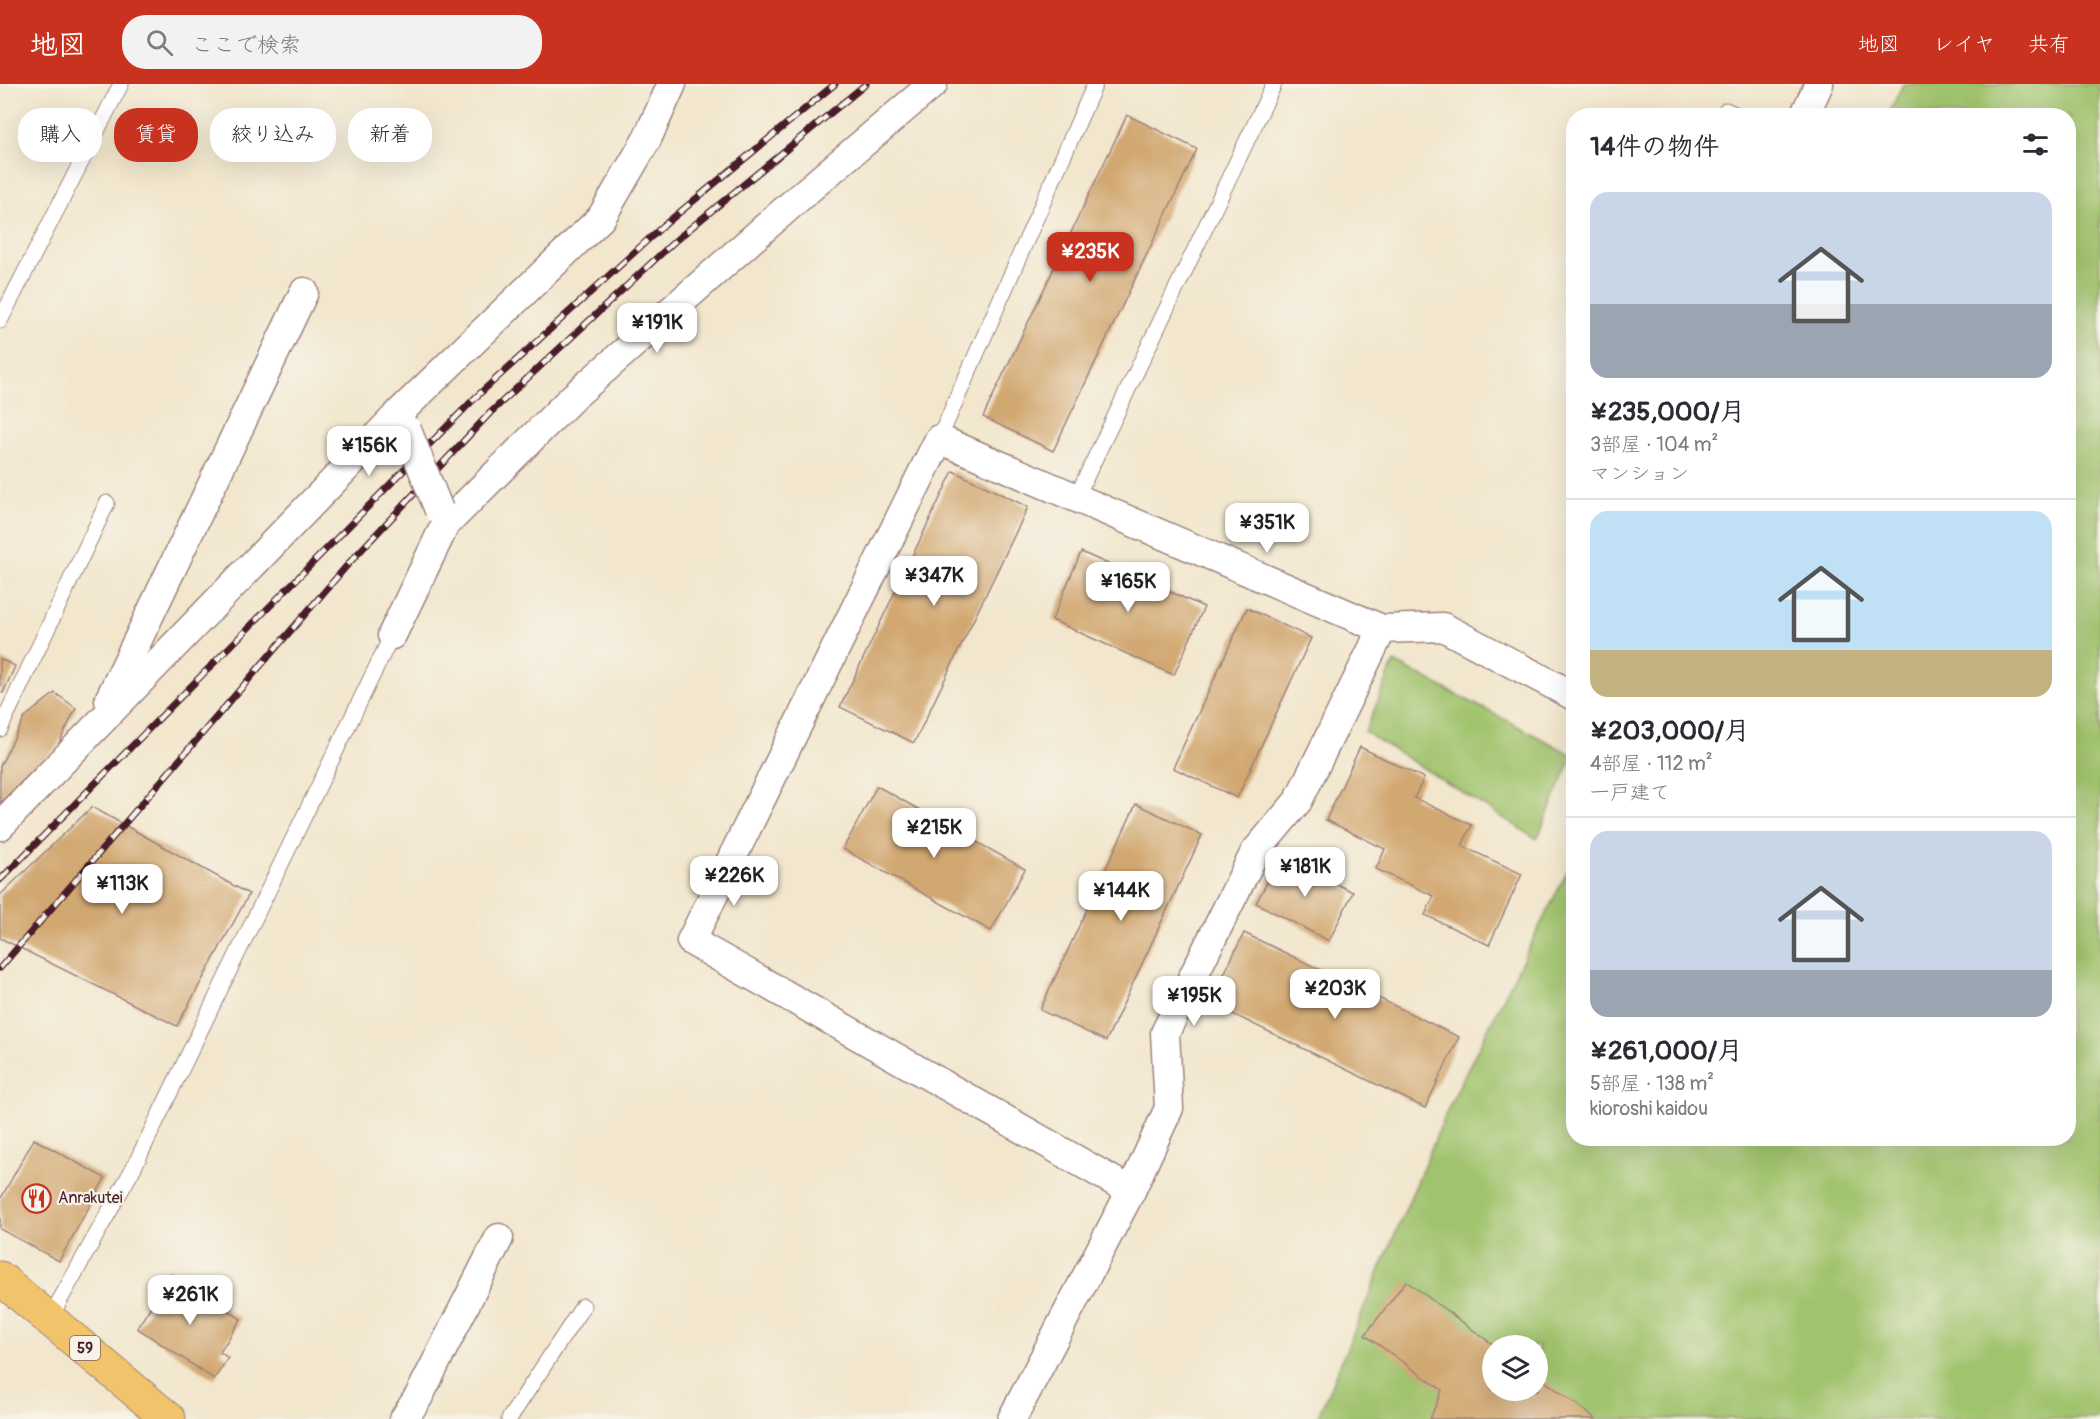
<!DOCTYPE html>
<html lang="ja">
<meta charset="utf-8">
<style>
:root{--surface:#fff;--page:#f2f2f3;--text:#2b2b33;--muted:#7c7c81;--line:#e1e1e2;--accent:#c8321e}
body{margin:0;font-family:Pangolin,"Klee One",sans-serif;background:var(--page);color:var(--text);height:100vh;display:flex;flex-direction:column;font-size:22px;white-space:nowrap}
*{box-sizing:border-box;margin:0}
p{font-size:20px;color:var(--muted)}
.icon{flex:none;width:33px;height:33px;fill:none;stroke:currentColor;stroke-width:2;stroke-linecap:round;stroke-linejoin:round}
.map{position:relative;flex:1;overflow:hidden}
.drawer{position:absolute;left:1566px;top:24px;width:510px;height:1038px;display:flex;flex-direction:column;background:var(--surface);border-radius:24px;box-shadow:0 6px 24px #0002}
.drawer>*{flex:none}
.guide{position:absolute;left:18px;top:24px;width:570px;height:54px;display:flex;gap:12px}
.tools{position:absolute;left:1482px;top:1251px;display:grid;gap:12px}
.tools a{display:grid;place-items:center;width:66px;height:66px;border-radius:50%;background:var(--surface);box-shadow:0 6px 24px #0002;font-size:30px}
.price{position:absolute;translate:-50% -51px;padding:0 14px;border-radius:12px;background:#fff;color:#222;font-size:20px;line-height:39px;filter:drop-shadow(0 2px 3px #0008)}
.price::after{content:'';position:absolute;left:50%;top:36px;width:18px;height:14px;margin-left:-9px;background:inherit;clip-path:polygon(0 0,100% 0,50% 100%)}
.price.selected{background:var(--accent);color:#fff}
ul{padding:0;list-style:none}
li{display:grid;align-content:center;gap:12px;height:318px;padding:0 24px}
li+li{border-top:2px solid var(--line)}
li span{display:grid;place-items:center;height:186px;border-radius:18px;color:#555}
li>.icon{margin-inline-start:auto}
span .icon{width:108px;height:108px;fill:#fffc;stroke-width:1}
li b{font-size:26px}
h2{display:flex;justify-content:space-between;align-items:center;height:72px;padding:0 24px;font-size:26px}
.pill{padding:0 21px;border-radius:24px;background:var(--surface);box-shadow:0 6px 24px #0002;font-size:21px;line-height:54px}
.pill.selected{background:var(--accent);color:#fff}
header{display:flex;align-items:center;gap:36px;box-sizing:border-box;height:84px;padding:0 30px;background:var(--accent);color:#fff}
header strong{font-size:28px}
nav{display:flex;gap:33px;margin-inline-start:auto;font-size:21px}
.search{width:420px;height:54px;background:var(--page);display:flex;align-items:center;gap:15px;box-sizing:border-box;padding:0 21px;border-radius:24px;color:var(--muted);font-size:22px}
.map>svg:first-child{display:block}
</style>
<header>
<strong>地図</strong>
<div class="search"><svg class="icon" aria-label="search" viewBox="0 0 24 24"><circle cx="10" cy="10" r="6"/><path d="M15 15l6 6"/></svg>ここで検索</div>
<nav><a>地図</a><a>レイヤ</a><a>共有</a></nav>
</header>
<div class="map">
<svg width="2100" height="1335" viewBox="0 0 2100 1335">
<rect width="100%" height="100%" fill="#f7f3e8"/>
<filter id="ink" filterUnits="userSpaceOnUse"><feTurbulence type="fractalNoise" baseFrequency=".0167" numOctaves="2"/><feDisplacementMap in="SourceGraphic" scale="12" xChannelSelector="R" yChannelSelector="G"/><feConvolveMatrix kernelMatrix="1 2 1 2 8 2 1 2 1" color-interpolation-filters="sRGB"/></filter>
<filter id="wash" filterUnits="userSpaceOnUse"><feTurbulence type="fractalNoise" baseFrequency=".008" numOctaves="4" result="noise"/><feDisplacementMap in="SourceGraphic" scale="24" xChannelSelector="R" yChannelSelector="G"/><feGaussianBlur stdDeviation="1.35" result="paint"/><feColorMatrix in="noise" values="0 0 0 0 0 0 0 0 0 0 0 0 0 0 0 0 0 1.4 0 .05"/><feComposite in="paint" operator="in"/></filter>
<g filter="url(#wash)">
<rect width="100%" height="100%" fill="#f2e6cc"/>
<!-- green -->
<g fill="#a0c36d" stroke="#75714c" stroke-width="1.5" fill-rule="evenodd">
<path d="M1903 0H2100V1335H1317L1450 1020 1573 776 1574 1054H2068V32L1888 31ZM1492 1262H1538V1306H1492Z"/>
<path d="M1394 578 1573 671 1537 755 1365 648Z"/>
</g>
<g id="blocks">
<!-- building -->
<g fill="#d2a872">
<path d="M1127 31 1197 65 1053 367 983 333Z"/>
<path d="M953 387 1028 423 914 659 840 623Z"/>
<path d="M1081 468 1204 523 1174 591 1052 536Z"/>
<path d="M1247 524 1311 554 1237 714 1173 684Z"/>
<path d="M0 575 15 582 3 609 0 608Z"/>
<path d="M55 609 76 624 57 663 0 719V682L25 633Z"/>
<path d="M1360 663 1424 694 1414 714 1472 741 1462 762 1522 790 1489 861 1425 831 1434 812 1376 785 1385 765 1326 736Z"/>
<path d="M877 702 1025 785 991 847 843 765Z"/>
<path d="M1136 720 1202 751 1106 957 1040 926Z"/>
<path d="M92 723 249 810 177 942 0 854V811Z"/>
<path d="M1281 773 1353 808 1329 857 1256 819Z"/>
<path d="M1244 849 1459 953 1425 1024 1210 919Z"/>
<path d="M34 1055 105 1094 59 1177 0 1145V1116Z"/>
<path d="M172 1190 241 1235 220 1268 228 1274 214 1295 137 1244Z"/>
<path d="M1406 1197 1495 1262H1492V1306H1538V1292L1596 1335H1430L1442 1306 1365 1251Z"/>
</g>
</g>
</g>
<g filter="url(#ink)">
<use href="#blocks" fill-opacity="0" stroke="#9e827c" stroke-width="1.5"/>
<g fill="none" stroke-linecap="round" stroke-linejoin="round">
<defs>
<g id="service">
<path d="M1726 26 1739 32"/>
<path d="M0 237 121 0"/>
<path d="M939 355 1095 0"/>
<path d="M1076 414 1274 0"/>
<path d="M0 645 107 419"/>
<path d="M50 1234 134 1083 392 551"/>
<path d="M509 1335 583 1222"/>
</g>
<g id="minor">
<path d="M1804 32 1819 0"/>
<path d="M392 551 445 441 571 315 802 111 933 0"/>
<path d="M109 616 304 208"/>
<path d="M0 742 400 328 601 134 647 55 672 0"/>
<path d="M1131 1107 691 857 939 355 1382 545 1443 543 1574 612"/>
<path d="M404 1335 419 1312 499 1154"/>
<path d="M1012 1335 1131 1107 1169 1024 1165 949 1255 768 1298 717 1382 545"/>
</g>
<path id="primary" d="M0 1194 169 1335"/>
</defs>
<!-- service casing -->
<use href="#service" stroke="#9e827c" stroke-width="17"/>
<!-- minor casing -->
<use href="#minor" stroke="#9e827c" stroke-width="31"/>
<!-- primary casing -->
<use href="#primary" stroke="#9e827c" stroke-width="35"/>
<!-- service -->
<use href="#service" stroke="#fff" stroke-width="15"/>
<!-- minor -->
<use href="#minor" stroke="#fff" stroke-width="28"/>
<!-- primary -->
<use href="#primary" stroke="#f1c36a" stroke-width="33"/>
<defs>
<g id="rail">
<path d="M0 796 476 313 663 142 835 0"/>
<path d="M0 884 350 478 490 329 676 156 866 0"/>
</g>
</defs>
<!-- rail casing -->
<use href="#rail" stroke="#4a1f2b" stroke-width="7"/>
<!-- rail -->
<use href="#rail" stroke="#f7f3e8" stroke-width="4.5" stroke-dasharray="14" stroke-linecap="butt"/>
<defs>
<path id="minor-bridge" d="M407 346 439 426"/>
</defs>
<!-- minor-bridge casing -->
<use href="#minor-bridge" stroke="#9e827c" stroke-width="31" stroke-linecap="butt"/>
<!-- minor-bridge -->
<use href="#minor-bridge" stroke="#fff" stroke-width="28"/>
</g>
</g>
<!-- icons -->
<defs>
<symbol id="restaurant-ring" viewBox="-11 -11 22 22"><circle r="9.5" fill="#f7f3e8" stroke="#c8321e" stroke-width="1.5"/><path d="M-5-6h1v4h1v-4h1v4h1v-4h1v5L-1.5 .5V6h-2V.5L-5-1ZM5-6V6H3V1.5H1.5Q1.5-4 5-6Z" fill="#c8321e"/></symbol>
</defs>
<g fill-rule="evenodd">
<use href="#restaurant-ring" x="20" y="1098" width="33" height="33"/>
</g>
<g text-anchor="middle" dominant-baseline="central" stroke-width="4.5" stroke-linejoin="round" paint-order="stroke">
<!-- shield labels -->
<rect fill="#f7f3e8" stroke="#7e5f64" stroke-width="1.5" x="70" y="1252" width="30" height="24" rx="4.5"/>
<g font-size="15" font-weight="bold" fill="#4a1f2b">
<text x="85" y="1264">59</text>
</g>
<!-- poi labels -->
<g font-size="16" fill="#4a1f2b" stroke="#f7f3e8" text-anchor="start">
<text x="58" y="1114">Anrakutei</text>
</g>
</g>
</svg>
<div class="tools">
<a><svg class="icon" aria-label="layers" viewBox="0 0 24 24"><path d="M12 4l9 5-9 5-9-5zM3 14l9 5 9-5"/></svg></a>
</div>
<b class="price selected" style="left:1090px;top:199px">¥235K</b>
<b class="price" style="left:657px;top:270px">¥191K</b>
<b class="price" style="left:369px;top:393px">¥156K</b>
<b class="price" style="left:1267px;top:470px">¥351K</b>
<b class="price" style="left:934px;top:523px">¥347K</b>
<b class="price" style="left:1128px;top:529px">¥165K</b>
<b class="price" style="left:934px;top:775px">¥215K</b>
<b class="price" style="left:1305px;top:814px">¥181K</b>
<b class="price" style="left:734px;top:823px">¥226K</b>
<b class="price" style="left:122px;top:831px">¥113K</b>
<b class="price" style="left:1121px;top:838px">¥144K</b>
<b class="price" style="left:1335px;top:936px">¥203K</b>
<b class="price" style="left:1194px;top:943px">¥195K</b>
<b class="price" style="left:190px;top:1242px">¥261K</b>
<div class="guide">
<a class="pill">購入</a>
<a class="pill selected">賃貸</a>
<a class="pill">絞り込み</a>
<a class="pill">新着</a>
</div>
<section class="drawer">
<h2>14件の物件<svg class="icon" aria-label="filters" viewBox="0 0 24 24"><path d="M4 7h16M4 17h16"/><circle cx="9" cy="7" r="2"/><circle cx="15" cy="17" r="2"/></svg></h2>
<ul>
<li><span style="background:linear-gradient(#c9d6e8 60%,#9aa5b1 0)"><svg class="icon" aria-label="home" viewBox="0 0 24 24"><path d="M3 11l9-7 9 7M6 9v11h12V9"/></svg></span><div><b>¥235,000/月</b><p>3部屋 · 104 m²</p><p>マンション</p></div></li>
<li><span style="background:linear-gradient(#bfe0f5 75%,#c2b280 0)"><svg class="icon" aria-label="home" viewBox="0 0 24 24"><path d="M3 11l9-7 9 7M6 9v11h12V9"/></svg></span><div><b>¥203,000/月</b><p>4部屋 · 112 m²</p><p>一戸建て</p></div></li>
<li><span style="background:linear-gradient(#c9d6e8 75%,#9aa5b1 0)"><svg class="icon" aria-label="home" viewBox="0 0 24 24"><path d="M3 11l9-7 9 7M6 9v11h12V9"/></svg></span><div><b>¥261,000/月</b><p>5部屋 · 138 m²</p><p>kioroshi kaidou</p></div></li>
</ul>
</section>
</div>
